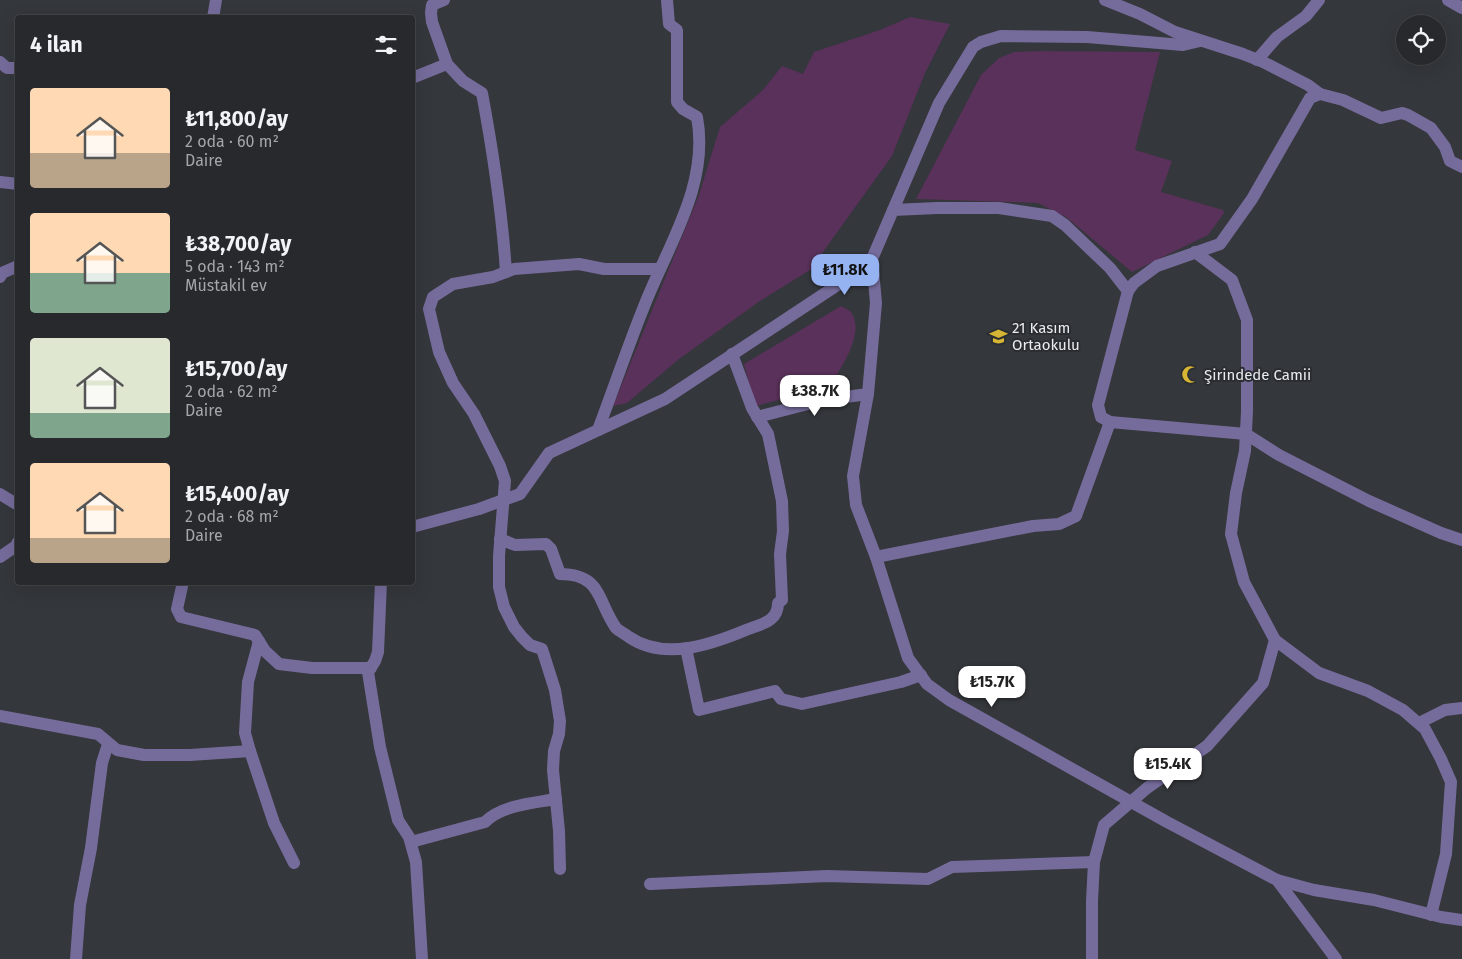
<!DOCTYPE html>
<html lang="tr">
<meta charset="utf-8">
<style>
:root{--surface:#27292c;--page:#2f3134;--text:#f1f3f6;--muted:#a4a6a9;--line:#434548;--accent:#95b2f1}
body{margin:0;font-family:"Fira Sans",sans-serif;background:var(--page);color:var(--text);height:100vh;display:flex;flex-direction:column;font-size:19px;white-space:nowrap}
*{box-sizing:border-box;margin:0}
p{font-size:16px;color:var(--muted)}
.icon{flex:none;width:28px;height:28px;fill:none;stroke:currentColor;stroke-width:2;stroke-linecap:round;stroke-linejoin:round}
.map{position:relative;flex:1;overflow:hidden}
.side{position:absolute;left:15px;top:15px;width:400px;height:570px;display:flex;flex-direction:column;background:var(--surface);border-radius:5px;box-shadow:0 5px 20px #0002,0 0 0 1px var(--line)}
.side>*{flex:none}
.tools{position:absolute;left:1396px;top:15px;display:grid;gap:10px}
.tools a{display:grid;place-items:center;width:50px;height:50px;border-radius:50%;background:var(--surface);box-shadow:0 5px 20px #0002,0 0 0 1px var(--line);font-size:25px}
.price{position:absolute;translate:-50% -42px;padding:0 11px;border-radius:10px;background:#fff;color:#222;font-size:16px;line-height:32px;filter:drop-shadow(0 1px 2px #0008)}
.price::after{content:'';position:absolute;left:50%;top:30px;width:15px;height:11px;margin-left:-8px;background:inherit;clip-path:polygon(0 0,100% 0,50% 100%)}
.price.selected{background:var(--accent);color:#111}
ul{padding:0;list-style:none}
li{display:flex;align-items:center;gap:15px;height:125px;padding:0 15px}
li span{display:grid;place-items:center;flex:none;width:140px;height:100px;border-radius:5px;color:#555}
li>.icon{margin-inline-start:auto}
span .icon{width:60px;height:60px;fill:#fffc;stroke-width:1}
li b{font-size:21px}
h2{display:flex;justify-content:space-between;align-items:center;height:60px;padding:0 15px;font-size:21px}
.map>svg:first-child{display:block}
</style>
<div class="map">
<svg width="1462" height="959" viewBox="0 0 1462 959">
<rect width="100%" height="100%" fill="#34373b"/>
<!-- green -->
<g fill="#59315a">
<path d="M910 17 950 24 925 73 892 156 810 270 760 301 679 359 627 403 613 406 699 195 720 127 763 90 782 66 803 74 814 52 880 30Z"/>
<path d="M1039 51 1160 52 1135 150 1172 161 1161 192 1223 210 1224 213 1208 235 1132 272 1066 217 1038 203 916 199 981 75 999 58 1014 52Z"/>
<path d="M841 306C845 308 849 310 851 312 867 334 837 374 826 392L803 394 755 406 744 364Z"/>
</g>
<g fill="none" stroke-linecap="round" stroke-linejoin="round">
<!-- street -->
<g stroke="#766c9c" stroke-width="12">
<path d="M444 0 432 5 431 13 432 22 447 64 463 81 482 93C493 152 502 212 506 272"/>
<path d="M1105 0 1140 14 1175 32 1243 54 1263 62 1308 85 1320 94"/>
<path d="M1448 0 1462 8"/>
<path d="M213 18 216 0"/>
<path d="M1257 60 1277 37 1306 16 1319 0"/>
<path d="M0 62 7 68H18"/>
<path d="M412 78 447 64"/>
<path d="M1462 167 1450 161 1445 147 1431 128 1408 115 1402 113 1381 118 1343 100 1320 94 1310 98 1252 199 1220 244 1157 266 1134 283 1128 291 1098 405 1101 417 1110 422 1246 434 1279 455 1369 501 1441 533 1462 540"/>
<path d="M0 182 18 184"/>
<path d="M893 210 937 208H999L1052 216 1065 225 1110 268 1128 291"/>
<path d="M1195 252 1232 280 1247 320V411L1245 451 1236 493 1231 534 1244 582 1275 640 1319 673 1368 691 1403 710 1425 729 1441 759 1451 782 1446 854 1431 915"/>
<path d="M872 259 876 303 868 394 853 476 856 505 876 557 908 658 927 684 949 700 1167 822 1277 880 1314 890 1374 900 1441 917 1462 920"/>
<path d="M0 277 2 273 18 266"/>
<path d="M757 417 823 400 868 394"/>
<path d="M598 430C613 390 627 349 643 309 666 248 710 186 697 117L683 109 677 102V30L669 24 667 0"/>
<path d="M0 494 18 505"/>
<path d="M412 527 479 509 520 494 549 453 665 399 839 284 872 259 939 103 973 47 981 42 1001 36 1087 37 1183 45 1200 41"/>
<path d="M500 539 515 545 546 544 551 549 560 574C602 574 597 601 616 628 619 631 625 634 629 637 664 661 710 645 746 630 761 624 778 622 778 603L782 600 780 554 783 531 782 501 768 434 752 408 732 354"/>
<path d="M0 557 16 546 18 542"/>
<path d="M876 557 1033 526 1059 524 1076 516 1110 422"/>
<path d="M183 582 177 609 181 617 255 635 265 651 279 664 312 668H371"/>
<path d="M381 582 378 652 375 661 368 672 380 747 398 820 409 837 416 862 422 959"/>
<path d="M259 641 248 682 245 733 250 751 274 823 294 863"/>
<path d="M686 648 699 710 775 691 781 699 802 704 901 682 921 675"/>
<path d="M0 716 98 734 117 750 144 755H190L250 751"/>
<path d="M1419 723 1445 710 1462 708"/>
<path d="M411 842 485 822C502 805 533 803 556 799"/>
<path d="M560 869 559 831 553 770 554 751 559 734 560 721 555 690 542 649 530 645 522 637 514 627 504 607 499 587V556L505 481 500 466 474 414 453 383 439 352 429 309 433 297 453 284 493 277 514 269 579 264 604 269H660"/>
<path d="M1277 880 1336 959"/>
<path d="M650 884 827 876 928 879 952 867 1094 862"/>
<path d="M76 959 80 905 91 848 102 763 108 744"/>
<path d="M1092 959V901L1094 862 1104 825 1147 788 1207 746 1263 683 1275 640"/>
</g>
</g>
<!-- icons -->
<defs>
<symbol id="school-bare" viewBox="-9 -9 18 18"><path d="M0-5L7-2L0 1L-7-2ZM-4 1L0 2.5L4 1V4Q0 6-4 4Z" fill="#d6b534" stroke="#2a2d31" stroke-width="2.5" paint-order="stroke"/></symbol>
<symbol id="mosque-bare" viewBox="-9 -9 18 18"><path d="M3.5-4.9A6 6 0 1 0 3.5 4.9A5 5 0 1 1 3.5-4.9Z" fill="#d6b534" stroke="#2a2d31" stroke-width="2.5" paint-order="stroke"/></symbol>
</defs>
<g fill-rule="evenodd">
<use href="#school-bare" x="986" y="324" width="25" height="25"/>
<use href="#mosque-bare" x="1178" y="362" width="25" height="25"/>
</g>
<g text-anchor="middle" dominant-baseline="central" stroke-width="4" stroke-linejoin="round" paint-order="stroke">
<!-- poi labels -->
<g font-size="15" fill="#e9ebee" stroke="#2a2d31" text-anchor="start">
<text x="1012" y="328">21 Kasım<tspan x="1012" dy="17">Ortaokulu</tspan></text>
<text x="1204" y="375">Şirindede Camii</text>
</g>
</g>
</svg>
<div class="tools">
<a><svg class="icon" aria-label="locate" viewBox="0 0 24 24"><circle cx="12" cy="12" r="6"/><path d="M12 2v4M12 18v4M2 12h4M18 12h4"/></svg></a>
</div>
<b class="price selected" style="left:845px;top:296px">₺11.8K</b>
<b class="price" style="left:815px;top:417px">₺38.7K</b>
<b class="price" style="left:992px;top:708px">₺15.7K</b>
<b class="price" style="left:1168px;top:790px">₺15.4K</b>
<section class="side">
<h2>4 ilan<svg class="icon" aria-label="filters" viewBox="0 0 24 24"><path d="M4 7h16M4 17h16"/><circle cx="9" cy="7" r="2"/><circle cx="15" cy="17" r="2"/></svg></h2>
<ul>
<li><span style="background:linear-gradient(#ffd9b3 65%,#b9a48a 0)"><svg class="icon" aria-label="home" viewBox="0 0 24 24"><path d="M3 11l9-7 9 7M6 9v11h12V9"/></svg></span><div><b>₺11,800/ay</b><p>2 oda · 60 m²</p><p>Daire</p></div></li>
<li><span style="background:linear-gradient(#ffd9b3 60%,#7fa58c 0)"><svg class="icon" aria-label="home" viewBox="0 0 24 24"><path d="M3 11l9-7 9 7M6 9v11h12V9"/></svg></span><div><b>₺38,700/ay</b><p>5 oda · 143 m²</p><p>Müstakil ev</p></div></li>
<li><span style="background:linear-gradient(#dfe7d0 75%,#7fa58c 0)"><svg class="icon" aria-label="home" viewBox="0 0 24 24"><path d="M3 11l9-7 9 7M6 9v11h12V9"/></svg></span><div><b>₺15,700/ay</b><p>2 oda · 62 m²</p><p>Daire</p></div></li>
<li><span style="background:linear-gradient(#ffd9b3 75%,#b9a48a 0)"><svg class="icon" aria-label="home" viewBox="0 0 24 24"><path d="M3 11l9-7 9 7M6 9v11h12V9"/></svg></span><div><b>₺15,400/ay</b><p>2 oda · 68 m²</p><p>Daire</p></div></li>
</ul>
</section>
</div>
